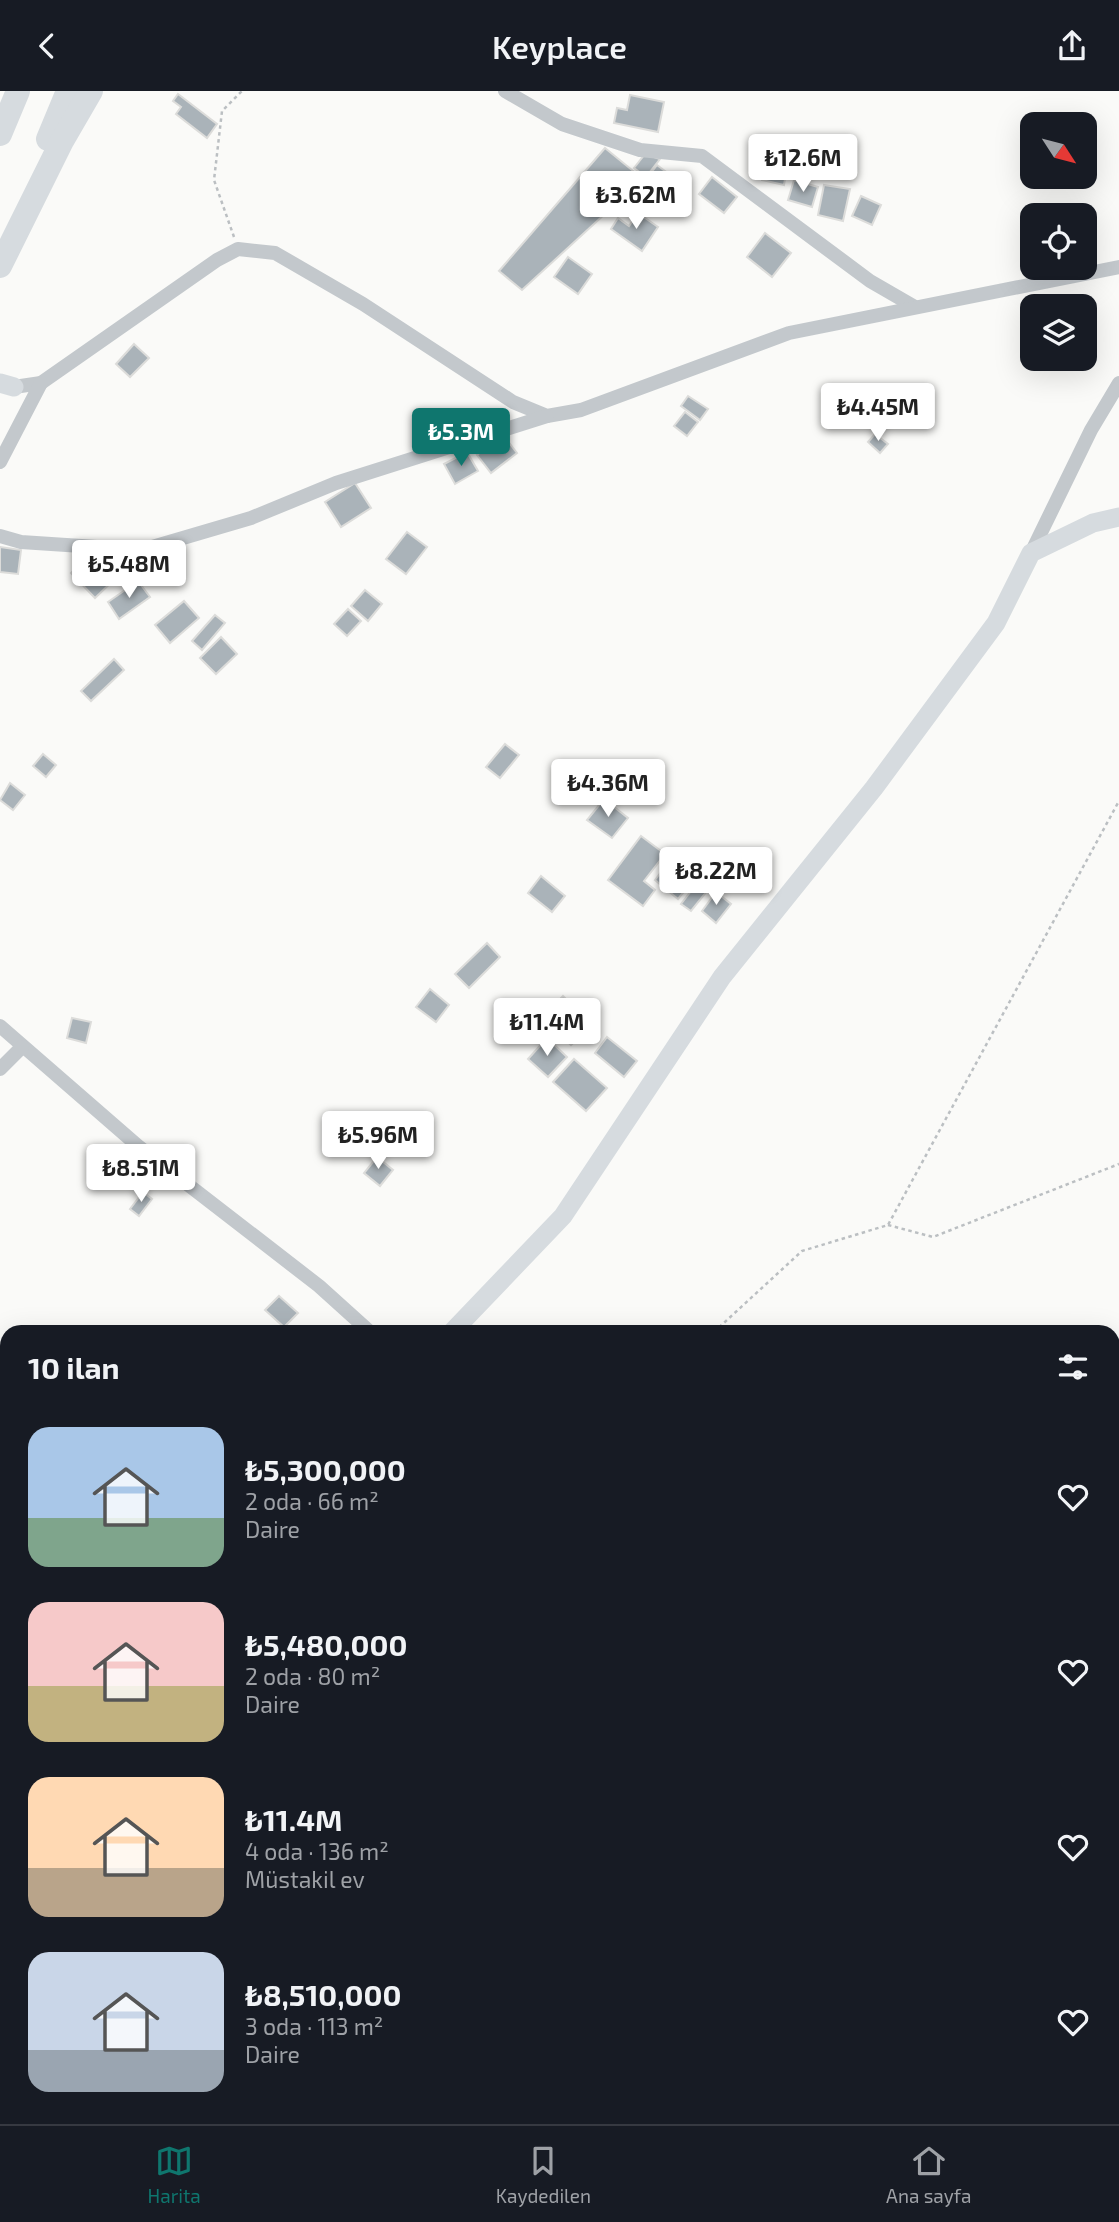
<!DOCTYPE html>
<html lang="tr">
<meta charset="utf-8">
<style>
:root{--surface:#171b24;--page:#20242c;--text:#f1f3f6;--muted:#9ea1a6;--line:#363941;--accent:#0f766e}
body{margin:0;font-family:"Exo 2",sans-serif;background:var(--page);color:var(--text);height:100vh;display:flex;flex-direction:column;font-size:26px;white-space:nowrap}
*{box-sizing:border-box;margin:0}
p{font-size:23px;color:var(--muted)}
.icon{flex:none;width:38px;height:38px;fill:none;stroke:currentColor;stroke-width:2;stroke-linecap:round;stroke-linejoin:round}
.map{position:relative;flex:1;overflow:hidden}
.side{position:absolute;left:0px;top:1234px;width:1120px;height:800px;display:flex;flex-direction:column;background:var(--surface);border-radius:21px 21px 0 0;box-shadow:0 7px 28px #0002}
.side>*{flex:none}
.needle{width:46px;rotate:126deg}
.buttons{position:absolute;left:1020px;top:21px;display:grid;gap:14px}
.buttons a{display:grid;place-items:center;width:77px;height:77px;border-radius:14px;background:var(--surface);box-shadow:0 7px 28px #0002;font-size:35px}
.price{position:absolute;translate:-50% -60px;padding:0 16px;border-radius:7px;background:#fff;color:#222;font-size:23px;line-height:46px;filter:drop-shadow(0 2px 4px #0008)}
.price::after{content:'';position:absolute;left:50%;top:42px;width:21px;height:16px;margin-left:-10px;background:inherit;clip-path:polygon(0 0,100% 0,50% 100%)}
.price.on{background:var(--accent);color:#fff}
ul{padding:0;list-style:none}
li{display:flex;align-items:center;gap:21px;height:175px;padding:0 28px}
li span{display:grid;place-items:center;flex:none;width:196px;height:140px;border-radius:21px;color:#555}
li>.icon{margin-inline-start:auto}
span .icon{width:84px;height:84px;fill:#fffc;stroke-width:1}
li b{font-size:30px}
h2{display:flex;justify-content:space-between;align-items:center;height:84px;padding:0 28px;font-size:30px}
header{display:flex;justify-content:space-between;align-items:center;height:91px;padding:0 28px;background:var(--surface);font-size:32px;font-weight:600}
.dock{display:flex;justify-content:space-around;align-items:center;height:98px;border-top:2px solid var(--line);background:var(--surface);font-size:19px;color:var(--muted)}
.dock a{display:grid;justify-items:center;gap:4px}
.dock .on{color:var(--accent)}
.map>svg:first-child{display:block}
</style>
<header><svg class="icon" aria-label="back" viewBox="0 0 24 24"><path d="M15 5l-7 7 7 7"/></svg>Keyplace<svg class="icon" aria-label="share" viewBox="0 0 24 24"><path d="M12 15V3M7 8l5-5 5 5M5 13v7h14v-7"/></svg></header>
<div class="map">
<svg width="1119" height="2033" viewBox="0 0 1119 2033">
<rect width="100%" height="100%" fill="#fafaf8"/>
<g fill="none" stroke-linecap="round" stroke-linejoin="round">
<!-- stream -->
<g stroke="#bbc7cb" stroke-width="4.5">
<path d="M1113 1279 1119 1276"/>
<path d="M254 2026 255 2033"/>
</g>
</g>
<!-- building -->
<g fill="#aab3b9" stroke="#dcdcda" stroke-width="2">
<path d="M178 3 217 33 207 47 176 23 181 16 173 10Z"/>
<path d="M630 4 664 11 658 41 614 32 617 17 627 19Z"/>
<path d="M605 57 643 88 522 199 499 180Z"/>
<path d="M645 63 660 68 646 86 634 77Z"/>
<path d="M657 74 686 96 665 124 636 102Z"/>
<path d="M764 77 786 82 784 94 762 89Z"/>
<path d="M712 86 737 106 724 122 699 103Z"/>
<path d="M794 89 818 96 812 116 788 109Z"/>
<path d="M824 94 850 98 843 130 818 124Z"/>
<path d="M861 105 881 114 872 134 852 125Z"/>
<path d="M638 122 658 136 642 160 611 138 618 127 629 135Z"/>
<path d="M765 142 791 162 772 186 747 166Z"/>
<path d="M568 166 592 183 578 203 554 186Z"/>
<path d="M134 253 149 267 130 286 116 273Z"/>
<path d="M688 305 708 318 700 329 681 315Z"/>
<path d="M685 321 698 331 687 345 674 335Z"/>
<path d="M875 343 888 353 880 362 868 351Z"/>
<path d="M503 344 517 362 491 382 477 364Z"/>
<path d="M467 361 478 380 455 393 444 373Z"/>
<path d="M355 392 371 417 341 436 325 411Z"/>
<path d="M407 441 427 456 406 483 386 468Z"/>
<path d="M0 456 21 459 18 483 0 481Z"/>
<path d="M94 460 118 485 95 507 71 482Z"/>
<path d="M138 490 150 506 119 528 108 511Z"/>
<path d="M365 499 382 513 368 530 351 515Z"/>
<path d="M184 510 199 527 170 552 155 534Z"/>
<path d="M348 518 361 530 347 545 334 533Z"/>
<path d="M215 524 225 532 202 559 192 550Z"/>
<path d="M221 546 237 563 216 583 200 567Z"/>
<path d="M114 568 124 579 91 610 81 600Z"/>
<path d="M505 653 519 664 500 687 486 676Z"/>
<path d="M43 663 56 674 46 686 33 675Z"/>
<path d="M10 692 25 704 13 719 0 709Z"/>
<path d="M604 708 628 727 612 747 587 729Z"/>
<path d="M641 745 665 763 644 790 655 799 643 815 608 789Z"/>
<path d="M671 768 695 787 678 808 655 789Z"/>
<path d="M541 785 565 805 552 821 528 802Z"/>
<path d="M698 791 708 799 691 820 681 813Z"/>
<path d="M716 801 731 813 716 832 702 820Z"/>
<path d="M487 852 500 866 469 897 455 883Z"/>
<path d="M430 898 449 914 436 931 416 916Z"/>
<path d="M563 905 572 914 569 917 589 936 571 954 543 926Z"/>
<path d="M72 927 91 931 86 952 67 947Z"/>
<path d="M607 946 637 970 624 986 595 962Z"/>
<path d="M547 947 567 966 548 986 528 968Z"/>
<path d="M574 968 607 997 586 1020 553 991Z"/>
<path d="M377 1066 393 1079 380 1095 364 1082Z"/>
<path d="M143 1101 152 1108 139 1125 130 1118Z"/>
<path d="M279 1205 298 1222 284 1236 265 1219Z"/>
<path d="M0 1648 7 1651V1676L0 1673Z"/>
<path d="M0 1716 7 1719V1748L0 1745Z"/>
</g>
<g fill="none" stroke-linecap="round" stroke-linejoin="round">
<!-- path -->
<g stroke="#bbbfc2" stroke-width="2.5" stroke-dasharray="3.5 3.5" stroke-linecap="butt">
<path d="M234 146 214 89 222 20 242 0"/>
<path d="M888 1134 933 1146 1119 1073"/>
<path d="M714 1241 802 1160 888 1134 1119 710"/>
<path d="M1113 1844 1119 1838"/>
</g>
<!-- street -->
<g stroke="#c3c8cc" stroke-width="14">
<path d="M505 0 562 33 640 59 702 65 870 190 915 216"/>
<path d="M14 296 41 292 217 169 238 158 275 162 363 213 513 311 547 325 581 319 789 242 1119 176"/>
<path d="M0 371 41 292"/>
<path d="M0 445 21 451 142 459 251 427 336 392 547 325"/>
<path d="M1031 462 1091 339 1119 292"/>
<path d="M0 935 138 1055 319 1195 370 1241"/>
<path d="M0 978 22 956"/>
</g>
<!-- secondary -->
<g stroke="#d6dbdf" stroke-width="19">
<path d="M0 292 14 296"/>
<path d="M452 1241 563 1125 722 886 874 697 996 532 1031 462 1093 432 1119 426"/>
<path d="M0 1847 7 1827"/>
</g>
<!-- highway -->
<g stroke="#d6dbdf" stroke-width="24">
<path d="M0 43 18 0"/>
<path d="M48 48 68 0"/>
<path d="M0 175 62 50 91 0"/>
</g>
</g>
</svg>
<div class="buttons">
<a><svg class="needle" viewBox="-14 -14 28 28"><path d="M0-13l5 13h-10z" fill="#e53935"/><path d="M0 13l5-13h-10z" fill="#9ea1a6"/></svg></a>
<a><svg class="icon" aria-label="locate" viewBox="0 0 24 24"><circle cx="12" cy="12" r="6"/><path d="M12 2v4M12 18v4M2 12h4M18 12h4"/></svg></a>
<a><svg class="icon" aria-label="layers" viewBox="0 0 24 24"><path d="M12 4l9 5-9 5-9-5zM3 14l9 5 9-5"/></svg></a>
</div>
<b class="price" style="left:803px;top:103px">₺12.6M</b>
<b class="price" style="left:636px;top:140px">₺3.62M</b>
<b class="price" style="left:878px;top:352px">₺4.45M</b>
<b class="price on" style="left:461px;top:377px">₺5.3M</b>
<b class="price" style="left:129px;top:509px">₺5.48M</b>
<b class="price" style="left:608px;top:728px">₺4.36M</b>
<b class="price" style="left:716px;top:816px">₺8.22M</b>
<b class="price" style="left:547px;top:967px">₺11.4M</b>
<b class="price" style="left:378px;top:1080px">₺5.96M</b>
<b class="price" style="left:141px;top:1113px">₺8.51M</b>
<section class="side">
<h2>10 ilan<svg class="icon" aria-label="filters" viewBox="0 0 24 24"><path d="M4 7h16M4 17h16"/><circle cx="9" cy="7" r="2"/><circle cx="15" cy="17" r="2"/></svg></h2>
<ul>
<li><span style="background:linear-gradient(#a9c7e8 65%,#7fa58c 0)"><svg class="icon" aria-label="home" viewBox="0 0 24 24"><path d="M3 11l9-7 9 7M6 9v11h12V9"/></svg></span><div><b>₺5,300,000</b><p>2 oda · 66 m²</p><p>Daire</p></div><svg class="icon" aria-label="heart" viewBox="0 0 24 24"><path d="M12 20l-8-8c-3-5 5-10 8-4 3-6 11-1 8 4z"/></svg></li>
<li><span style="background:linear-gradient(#f6c9c9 60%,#c2b280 0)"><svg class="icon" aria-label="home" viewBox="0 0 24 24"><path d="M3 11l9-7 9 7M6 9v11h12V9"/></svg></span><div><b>₺5,480,000</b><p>2 oda · 80 m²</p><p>Daire</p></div><svg class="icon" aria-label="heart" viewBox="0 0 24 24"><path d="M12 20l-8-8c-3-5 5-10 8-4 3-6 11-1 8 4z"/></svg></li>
<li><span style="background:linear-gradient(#ffd9b3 65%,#b9a48a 0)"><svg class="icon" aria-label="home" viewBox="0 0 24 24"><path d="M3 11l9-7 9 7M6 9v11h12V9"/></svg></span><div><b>₺11.4M</b><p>4 oda · 136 m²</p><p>Müstakil ev</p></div><svg class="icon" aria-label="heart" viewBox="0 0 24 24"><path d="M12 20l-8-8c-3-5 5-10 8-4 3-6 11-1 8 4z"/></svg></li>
<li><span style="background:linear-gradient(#c9d6e8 70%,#9aa5b1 0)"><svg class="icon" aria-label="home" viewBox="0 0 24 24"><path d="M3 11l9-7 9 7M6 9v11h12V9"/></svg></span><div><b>₺8,510,000</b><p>3 oda · 113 m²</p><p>Daire</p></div><svg class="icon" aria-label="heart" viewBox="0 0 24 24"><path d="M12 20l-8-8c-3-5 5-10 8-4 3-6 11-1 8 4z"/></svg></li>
</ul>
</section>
</div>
<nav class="dock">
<a class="on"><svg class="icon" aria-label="map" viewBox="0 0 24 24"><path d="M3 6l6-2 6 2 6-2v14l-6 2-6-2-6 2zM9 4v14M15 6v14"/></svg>Harita</a>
<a><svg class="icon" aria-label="saved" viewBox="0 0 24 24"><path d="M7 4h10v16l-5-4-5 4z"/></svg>Kaydedilen</a>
<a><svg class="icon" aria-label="home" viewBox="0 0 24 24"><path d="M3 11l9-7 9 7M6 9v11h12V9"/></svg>Ana sayfa</a>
</nav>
